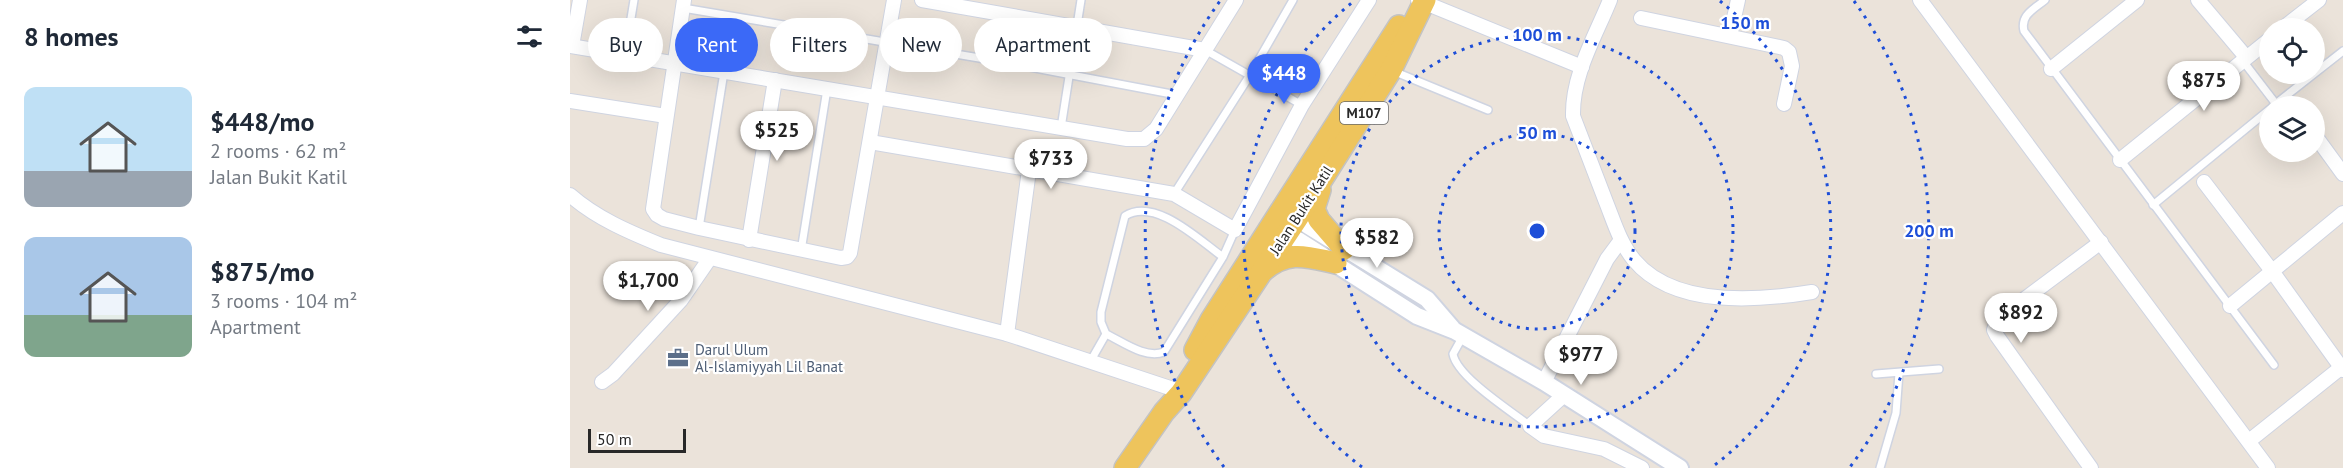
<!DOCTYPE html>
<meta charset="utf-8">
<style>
:root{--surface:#fff;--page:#f6f6f7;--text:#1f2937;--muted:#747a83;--accent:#3b69f7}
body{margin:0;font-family:"PT Sans",sans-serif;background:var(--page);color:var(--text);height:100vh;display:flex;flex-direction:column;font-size:22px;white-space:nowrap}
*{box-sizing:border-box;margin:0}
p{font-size:20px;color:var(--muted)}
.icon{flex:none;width:33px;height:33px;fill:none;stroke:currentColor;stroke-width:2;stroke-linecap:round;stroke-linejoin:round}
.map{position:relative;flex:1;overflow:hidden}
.sheet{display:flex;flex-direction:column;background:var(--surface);width:570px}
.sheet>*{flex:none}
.hud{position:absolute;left:18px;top:18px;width:570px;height:54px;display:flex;gap:12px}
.tools{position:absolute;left:1689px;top:18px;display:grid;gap:12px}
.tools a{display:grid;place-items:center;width:66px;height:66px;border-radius:50%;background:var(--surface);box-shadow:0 6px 24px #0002;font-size:30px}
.scale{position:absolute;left:18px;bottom:15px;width:98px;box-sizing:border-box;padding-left:6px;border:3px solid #282828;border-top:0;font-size:16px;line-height:21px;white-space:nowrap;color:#282828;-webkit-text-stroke:4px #fff;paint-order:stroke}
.price{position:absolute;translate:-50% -51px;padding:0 14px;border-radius:21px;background:#fff;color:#222;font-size:20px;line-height:39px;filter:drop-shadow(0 2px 3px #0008)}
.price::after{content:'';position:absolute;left:50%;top:36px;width:18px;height:14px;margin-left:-9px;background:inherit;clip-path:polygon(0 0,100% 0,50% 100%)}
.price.selected{background:var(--accent);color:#fff}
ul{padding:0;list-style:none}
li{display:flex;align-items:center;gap:18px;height:150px;padding:0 24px}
li span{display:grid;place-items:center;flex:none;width:168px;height:120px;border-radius:12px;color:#555}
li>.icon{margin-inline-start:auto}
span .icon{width:72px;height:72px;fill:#fffc;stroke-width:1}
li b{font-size:26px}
h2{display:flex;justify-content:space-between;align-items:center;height:72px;padding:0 24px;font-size:26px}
.pill{padding:0 21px;border-radius:27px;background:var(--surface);box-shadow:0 6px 24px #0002;font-size:21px;line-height:54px}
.pill.selected{background:var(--accent);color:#fff}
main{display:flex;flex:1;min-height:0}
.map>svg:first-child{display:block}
</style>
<main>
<section class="sheet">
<h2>8 homes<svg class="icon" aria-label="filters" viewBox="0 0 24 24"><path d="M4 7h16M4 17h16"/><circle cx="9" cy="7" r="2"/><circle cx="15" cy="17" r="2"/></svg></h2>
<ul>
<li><span style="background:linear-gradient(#bfe0f5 70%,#9aa5b1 0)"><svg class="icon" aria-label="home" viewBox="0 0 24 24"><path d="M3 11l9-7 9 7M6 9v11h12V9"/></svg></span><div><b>$448/mo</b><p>2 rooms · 62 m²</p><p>Jalan Bukit Katil</p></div></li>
<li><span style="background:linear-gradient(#a9c7e8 65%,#7fa58c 0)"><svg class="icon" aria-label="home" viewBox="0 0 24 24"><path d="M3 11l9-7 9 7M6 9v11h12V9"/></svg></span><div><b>$875/mo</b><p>3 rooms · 104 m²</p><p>Apartment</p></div></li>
</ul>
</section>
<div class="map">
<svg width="1773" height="468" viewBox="0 0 1773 468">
<rect width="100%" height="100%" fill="#ebe3da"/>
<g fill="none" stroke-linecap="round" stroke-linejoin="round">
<defs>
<g id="service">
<path d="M1475 0C1464 9 1450 15 1454 31L1704 365"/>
<path d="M113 8 433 62 607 95"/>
<path d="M635 50 732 105"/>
<path d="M55 55 64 0"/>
<path d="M1673 61 1706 104"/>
<path d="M823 71 918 110"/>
<path d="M1703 106 1773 51"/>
<path d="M491 128 511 0"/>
<path d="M604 194 680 75 723 0"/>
<path d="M1583 205 1700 109"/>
<path d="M129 228 154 72"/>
<path d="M231 251 257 89"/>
<path d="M653 257C629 240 585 197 555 216L531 312V322L536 334C553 342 575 359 594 352L653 257 665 230"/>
<path d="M893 336 883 354C887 377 941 411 960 426"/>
<path d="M520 362 536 334"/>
<path d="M1306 374 1369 369"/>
<path d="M1310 468 1326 413 1329 373"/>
</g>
<g id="minor">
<path d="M114 0 83 209 87 215 94 219 129 228 271 258 277 257 280 253 324 0"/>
<path d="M352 0 635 50"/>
<path d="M848 0 1012 67"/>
<path d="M1040 0C1025 37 1002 75 1003 116 1014 144 1025 173 1036 202 1044 222 1050 243 1064 260 1104 308 1187 301 1242 292"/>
<path d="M1350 0 1698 468"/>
<path d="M1628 0 1676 57"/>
<path d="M1071 18 1214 48 1219 52 1222 66 1214 104"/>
<path d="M1713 28 1749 0"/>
<path d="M1160 36 1168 0"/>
<path d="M0 46 557 139H574L586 129 666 0"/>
<path d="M2 46 10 0"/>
<path d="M1481 69 1567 0"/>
<path d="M0 101 96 116"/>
<path d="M1744 134 1773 174"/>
<path d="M300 142 604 194 665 230 732 105 799 0"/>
<path d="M1550 160 1700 39"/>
<path d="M1634 182 1702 271 1773 370"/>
<path d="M0 195C26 218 59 232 91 245L437 334 603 389 611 393"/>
<path d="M179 240 205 80"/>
<path d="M1660 306 1773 213"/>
<path d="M437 334 459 170"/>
<path d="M32 382 43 374 111 300 140 258"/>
<path d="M974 382 1037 259 1051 240"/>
<path d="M994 395 960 426 974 436 1034 449 1072 468"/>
<path d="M1679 441 1773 366"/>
<path d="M1521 468 1427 336 1424 330 1428 319 1531 242"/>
</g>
<g id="tertiary">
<path d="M727 219 857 299 882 328"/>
<path d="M717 233 847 316 885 331 974 382 1110 468"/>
</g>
<g id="primary">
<path d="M750 190 744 209 749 220 774 249"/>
<path d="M694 270C719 249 738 257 766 263"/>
<path d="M625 350 641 320 829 26"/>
<path d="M555 468 594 412 611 393 727 219 821 70 855 0"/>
</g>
</defs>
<!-- service casing -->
<use href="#service" stroke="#cfd4e1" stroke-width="10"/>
<!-- minor casing -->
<use href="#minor" stroke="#cfd4e1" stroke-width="16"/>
<!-- tertiary casing -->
<use href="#tertiary" stroke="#cfd4e1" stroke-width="20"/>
<!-- primary casing -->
<use href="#primary" stroke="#c3c3c3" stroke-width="24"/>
<!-- service -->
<use href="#service" stroke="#fff" stroke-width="7"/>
<!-- minor -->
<use href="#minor" stroke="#fff" stroke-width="14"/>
<!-- tertiary -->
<use href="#tertiary" stroke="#fff" stroke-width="16"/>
<!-- primary -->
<use href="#primary" stroke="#eec45c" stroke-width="21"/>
</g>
<!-- distance rings -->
<g fill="none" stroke="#1d4ed8" stroke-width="3" stroke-dasharray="3 6">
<circle cx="967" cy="231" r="98"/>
<circle cx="967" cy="231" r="196"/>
<path d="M792 467A294 294 0 0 1 784 1M1150 1A294 294 0 0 1 1142 467"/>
<path d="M654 467A392 392 0 0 1 650 1M1284 1A392 392 0 0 1 1280 467"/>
</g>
<!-- icons -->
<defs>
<symbol id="office-bare" viewBox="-9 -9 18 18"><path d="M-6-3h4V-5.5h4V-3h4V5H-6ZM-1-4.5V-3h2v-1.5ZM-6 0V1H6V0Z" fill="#5c6f8a" stroke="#fff" stroke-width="2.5" paint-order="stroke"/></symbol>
</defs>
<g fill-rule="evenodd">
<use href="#office-bare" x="93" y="343" width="30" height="30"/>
</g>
<g text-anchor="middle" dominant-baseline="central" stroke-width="4.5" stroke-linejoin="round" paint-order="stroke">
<!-- shield labels -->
<rect fill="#fff" stroke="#686868" stroke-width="1.5" x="770" y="102" width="48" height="22" rx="4.5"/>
<g font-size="14" font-weight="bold" fill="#282828">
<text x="794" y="113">M107</text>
</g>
<!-- street labels -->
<g font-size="15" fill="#282828" stroke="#fff">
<text transform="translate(731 210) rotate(-57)">Jalan Bukit Katil</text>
</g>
<!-- service labels -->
<g font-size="15" fill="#4e5e75" stroke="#fff" text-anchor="start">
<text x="125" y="349">Darul Ulum<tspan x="125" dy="17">Al-Islamiyyah Lil Banat</tspan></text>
</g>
</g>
<circle cx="967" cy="231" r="9" fill="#1d4ed8" stroke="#fff" stroke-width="3"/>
<g font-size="18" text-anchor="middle" font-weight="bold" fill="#1d4ed8" stroke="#fff" stroke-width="4.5" stroke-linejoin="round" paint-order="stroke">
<text x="1175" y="29">150 m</text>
<text x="967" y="41">100 m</text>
<text x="967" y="139">50 m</text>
<text x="1359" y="237">200 m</text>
</g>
</svg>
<div class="tools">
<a><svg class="icon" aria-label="locate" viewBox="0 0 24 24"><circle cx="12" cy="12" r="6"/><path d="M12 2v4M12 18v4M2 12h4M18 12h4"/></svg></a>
<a><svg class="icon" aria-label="layers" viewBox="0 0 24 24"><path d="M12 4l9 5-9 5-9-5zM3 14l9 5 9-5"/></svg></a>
</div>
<div class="scale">50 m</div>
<b class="price selected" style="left:714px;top:105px">$448</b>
<b class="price" style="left:1634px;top:112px">$875</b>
<b class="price" style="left:207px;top:162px">$525</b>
<b class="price" style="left:481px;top:190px">$733</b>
<b class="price" style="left:807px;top:269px">$582</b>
<b class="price" style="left:78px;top:312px">$1,700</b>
<b class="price" style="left:1451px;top:344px">$892</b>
<b class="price" style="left:1011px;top:386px">$977</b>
<div class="hud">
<a class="pill">Buy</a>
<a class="pill selected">Rent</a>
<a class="pill">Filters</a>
<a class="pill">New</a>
<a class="pill">Apartment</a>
</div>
</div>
</main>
